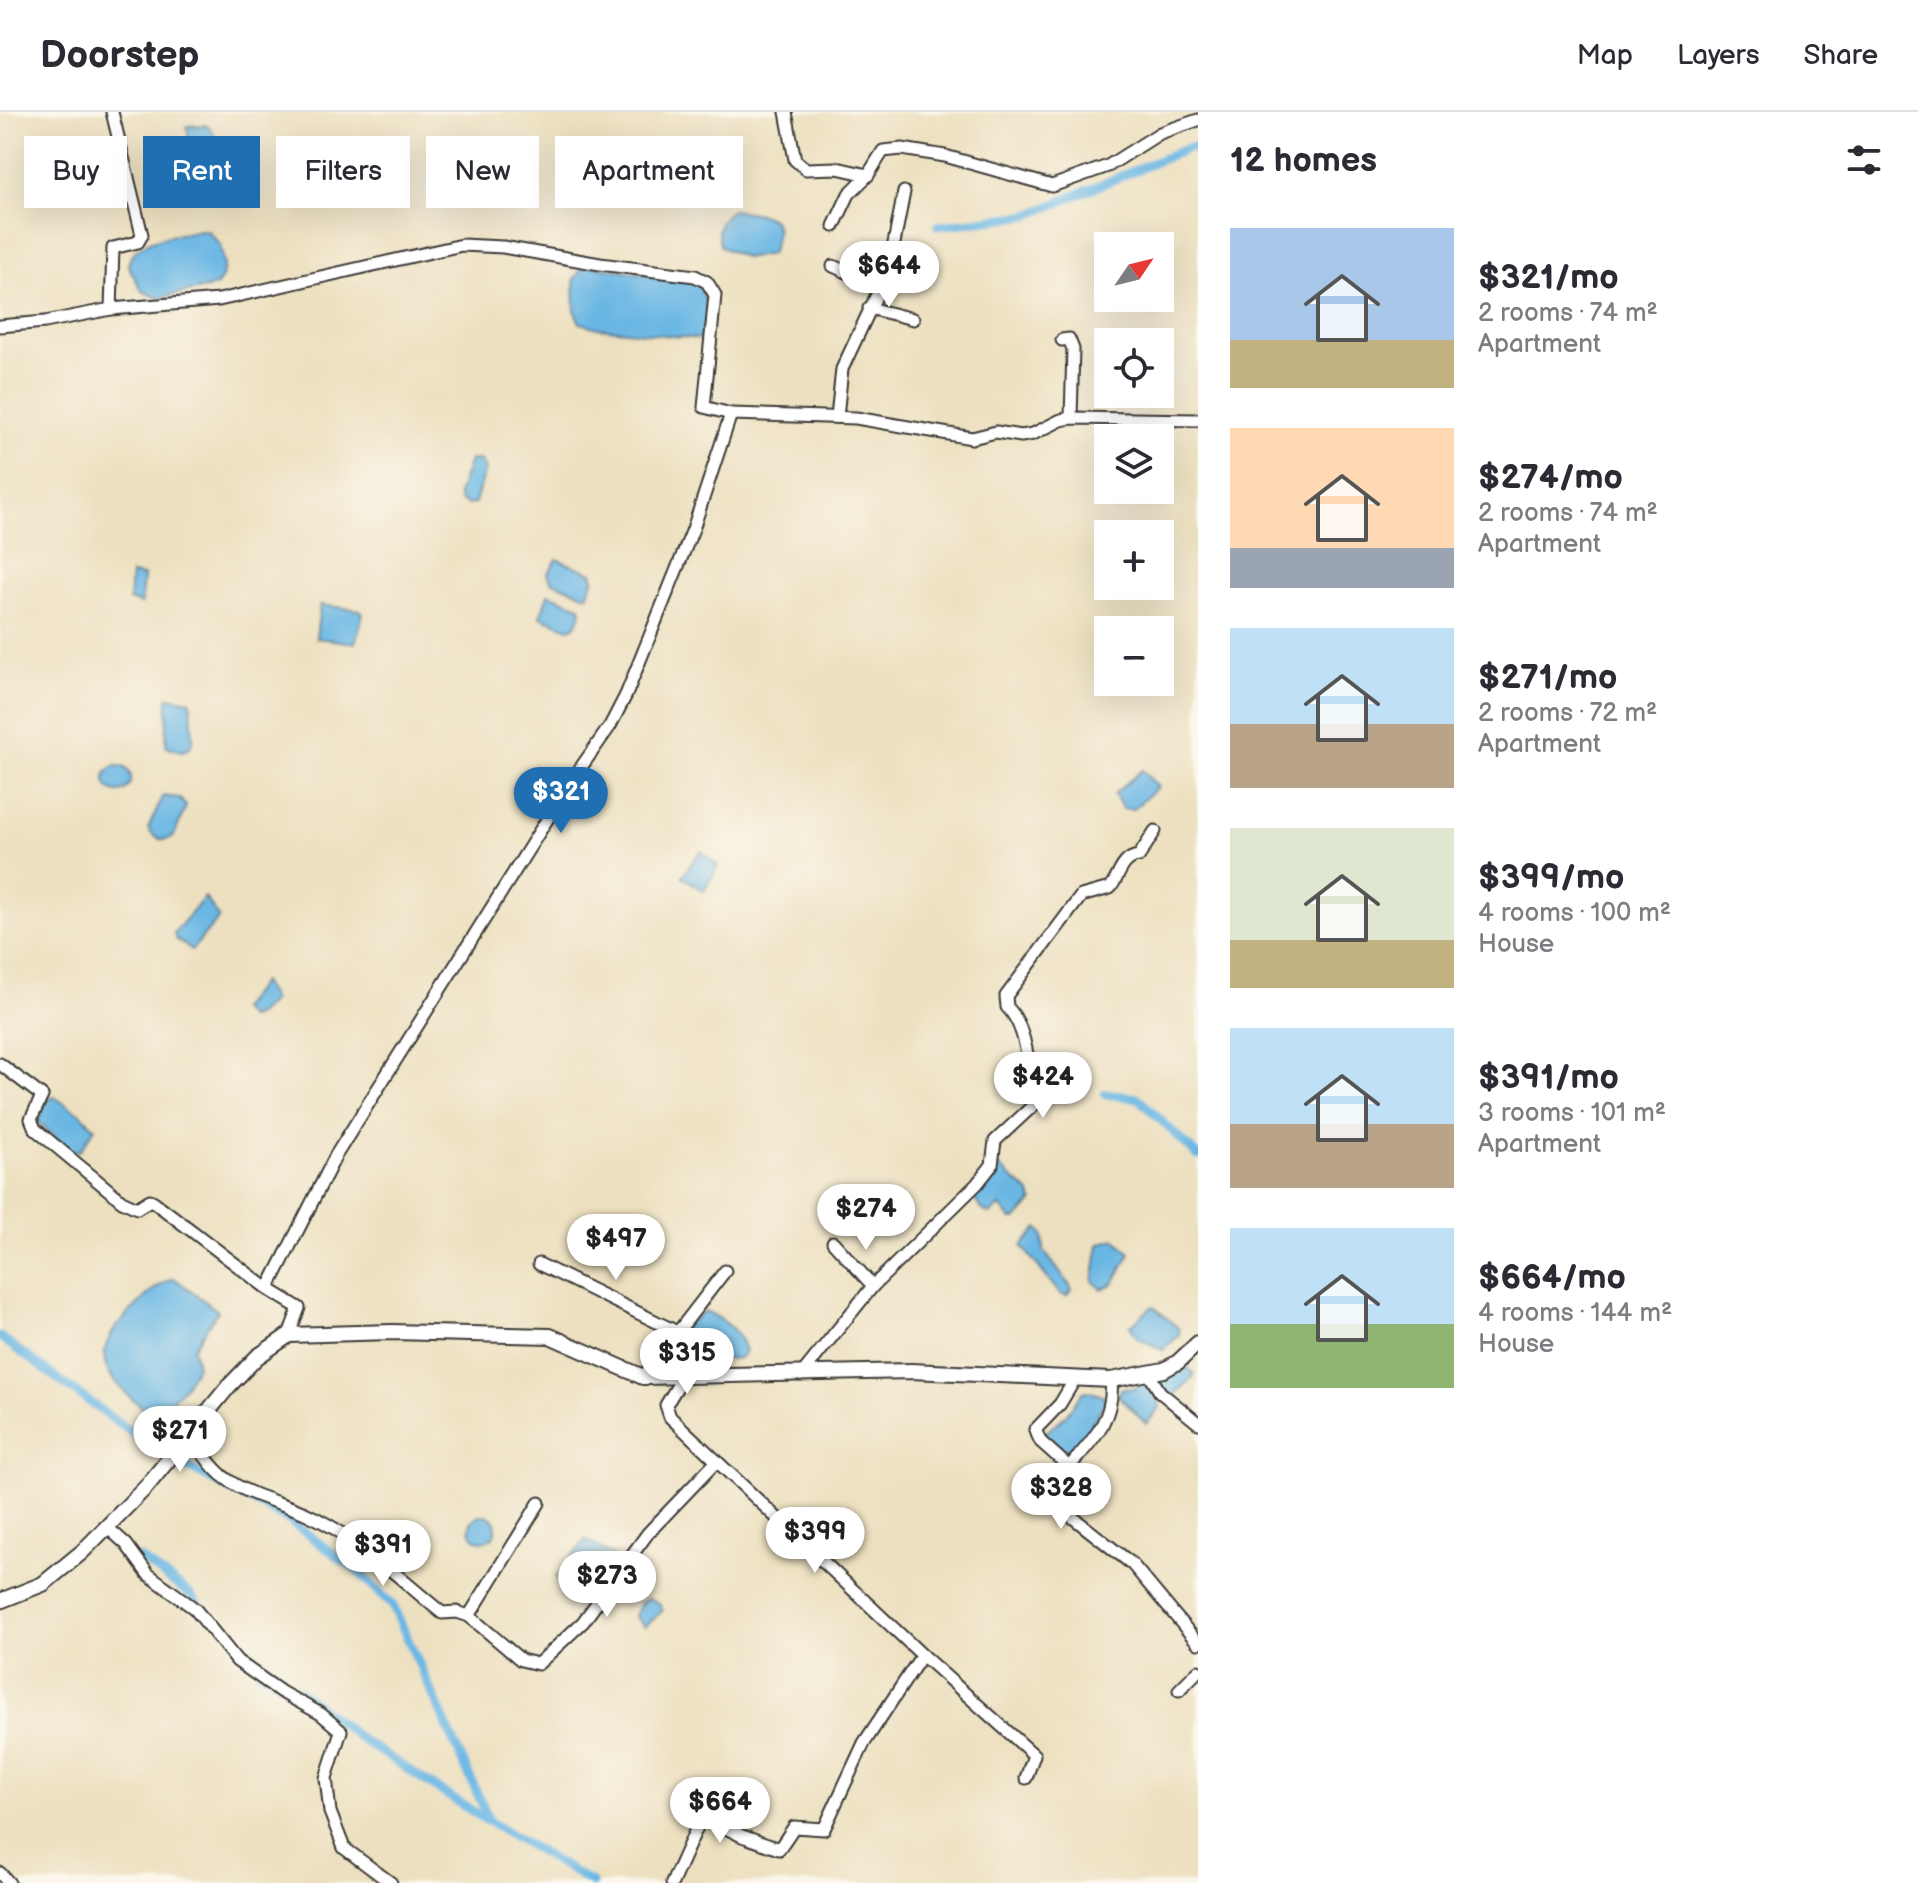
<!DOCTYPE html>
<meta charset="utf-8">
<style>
:root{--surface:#fff;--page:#f7f7f7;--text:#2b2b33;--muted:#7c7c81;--line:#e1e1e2;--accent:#1f6fb2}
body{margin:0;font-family:"Balsamiq Sans",sans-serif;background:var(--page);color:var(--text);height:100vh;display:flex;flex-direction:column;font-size:30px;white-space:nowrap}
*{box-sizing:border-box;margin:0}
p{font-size:26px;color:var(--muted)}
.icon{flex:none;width:44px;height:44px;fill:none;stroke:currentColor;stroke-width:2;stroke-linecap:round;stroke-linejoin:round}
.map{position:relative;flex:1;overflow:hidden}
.drawer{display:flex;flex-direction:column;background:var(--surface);width:720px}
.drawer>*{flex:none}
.guide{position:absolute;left:24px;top:24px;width:760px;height:72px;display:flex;gap:16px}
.needle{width:52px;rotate:55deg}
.tools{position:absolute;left:1094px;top:120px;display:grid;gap:16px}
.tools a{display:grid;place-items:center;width:80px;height:80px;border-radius:0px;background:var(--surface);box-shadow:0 8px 32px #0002;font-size:40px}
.price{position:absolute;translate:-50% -68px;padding:0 18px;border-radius:28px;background:#fff;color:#222;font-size:26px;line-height:52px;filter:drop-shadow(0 2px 4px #0008)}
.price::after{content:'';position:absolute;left:50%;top:48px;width:24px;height:18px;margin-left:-12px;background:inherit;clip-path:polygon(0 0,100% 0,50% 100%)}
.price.active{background:var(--accent);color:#fff}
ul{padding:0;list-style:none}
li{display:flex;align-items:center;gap:24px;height:200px;padding:0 32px}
li span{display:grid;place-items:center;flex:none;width:224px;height:160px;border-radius:0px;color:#555}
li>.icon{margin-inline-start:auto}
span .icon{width:96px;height:96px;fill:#fffc;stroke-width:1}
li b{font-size:34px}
h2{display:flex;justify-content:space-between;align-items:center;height:96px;padding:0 32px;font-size:34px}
.pill{padding:0 28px;border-radius:0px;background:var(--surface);box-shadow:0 8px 32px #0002;font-size:28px;line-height:72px}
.pill.active{background:var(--accent);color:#fff}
header{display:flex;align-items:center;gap:48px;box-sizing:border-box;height:112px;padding:0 40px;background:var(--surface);border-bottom:2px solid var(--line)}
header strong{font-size:38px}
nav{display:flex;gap:44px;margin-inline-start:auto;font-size:28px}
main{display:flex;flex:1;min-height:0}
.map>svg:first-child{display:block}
</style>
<header>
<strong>Doorstep</strong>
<nav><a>Map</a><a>Layers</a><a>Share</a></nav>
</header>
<main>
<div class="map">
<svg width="1198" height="1771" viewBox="0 0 1198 1771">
<rect width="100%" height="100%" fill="#fbf7ec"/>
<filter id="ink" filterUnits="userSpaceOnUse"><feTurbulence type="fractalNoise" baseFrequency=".0125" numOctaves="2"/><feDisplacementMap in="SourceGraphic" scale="16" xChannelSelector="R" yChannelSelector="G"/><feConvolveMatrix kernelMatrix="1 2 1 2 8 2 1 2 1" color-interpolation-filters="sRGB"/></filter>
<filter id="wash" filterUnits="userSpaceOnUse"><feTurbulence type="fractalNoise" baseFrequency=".006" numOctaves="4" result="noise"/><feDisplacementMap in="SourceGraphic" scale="32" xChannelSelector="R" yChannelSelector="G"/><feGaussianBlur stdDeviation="1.8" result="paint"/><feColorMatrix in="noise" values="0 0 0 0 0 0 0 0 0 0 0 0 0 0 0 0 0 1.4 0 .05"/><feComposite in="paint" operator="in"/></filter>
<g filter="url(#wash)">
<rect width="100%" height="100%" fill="#ede0c0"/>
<!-- water -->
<g fill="#6ab7e4" stroke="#436a80" stroke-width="2">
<path d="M207 13C220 24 217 48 211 63L205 66 192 52 187 14Z"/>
<path d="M732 98C769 103 786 101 771 142L746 146 721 135C715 121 718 106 732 98Z"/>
<path d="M200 118 208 119 220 133 224 152 222 166 216 174 158 186 142 179 128 153C134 125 177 123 200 118Z"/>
<path d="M585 153 695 169C710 188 709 205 700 227L598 216 580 211 575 200 574 167Z"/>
<path d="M470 348H480L485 357 475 391 468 393 460 389 458 382Z"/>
<path d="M557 447 592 461 594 467 587 484 551 469 548 461Z"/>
<path d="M131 462 143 464 141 492 129 488Z"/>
<path d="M548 482 580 494C582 503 579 512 571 517L540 505Z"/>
<path d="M320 493 360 498 363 501 355 531 316 526Z"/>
<path d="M168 585 191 589 193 629 189 637 182 639 166 634Z"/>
<circle cx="118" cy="667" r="13"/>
<path d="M1142 658 1158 675 1133 697H1123L1114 682Z"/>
<path d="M163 684 179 686 186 694 174 724C164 731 155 728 148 717Z"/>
<path d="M701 739 718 754 704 779 682 764Z"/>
<path d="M205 785 219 806 192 838 176 827 174 821Z"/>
<path d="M262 870 273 888 258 903 249 906 240 897Z"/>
<path d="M54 985 81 1002 95 1016 80 1039 70 1038 38 1010 47 988Z"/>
<path d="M997 1053 1029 1080 1033 1089 1017 1107H1011L1000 1094 990 1102C981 1099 976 1091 973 1082Z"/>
<path d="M1038 1116 1043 1122 1044 1139 1070 1174 1072 1178 1067 1184 1060 1182 1022 1134Z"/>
<path d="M1115 1127 1130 1141 1114 1171 1102 1177 1093 1169 1099 1132Z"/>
<path d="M174 1166 218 1199 193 1236 197 1254C185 1275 173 1293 149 1301 103 1264 84 1243 134 1196 147 1184 157 1172 174 1166Z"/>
<path d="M1153 1194 1179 1217V1223L1163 1238 1137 1225 1130 1214Z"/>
<path d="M705 1199C723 1207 741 1219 745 1240L740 1246 677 1251 672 1242 683 1216Z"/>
<path d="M1184 1253 1194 1261 1193 1266 1171 1286 1156 1270Z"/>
<path d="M1144 1270 1158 1286 1160 1296 1146 1312 1118 1283 1122 1276 1133 1277Z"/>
<path d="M1088 1279 1103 1284 1105 1290 1080 1330 1064 1339 1051 1335 1044 1322 1065 1304 1083 1280Z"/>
<circle cx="483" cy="1416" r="13"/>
<path d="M586 1427 618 1447 591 1494 570 1483 556 1466Z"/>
<path d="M648 1486 659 1491 663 1498 645 1515 635 1504 641 1491Z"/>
</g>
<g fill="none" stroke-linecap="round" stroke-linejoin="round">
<!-- canal -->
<g stroke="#6ab7e4" stroke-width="9">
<path d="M938 114 1029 103 1188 36H1198"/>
<path d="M1105 982 1138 986 1198 1044"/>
<path d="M0 1225 157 1339 288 1408 360 1461 393 1494 490 1710 592 1771"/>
<path d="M140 1446 190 1482 204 1501"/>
<path d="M259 1560 299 1578 359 1626 487 1709"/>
</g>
</g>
</g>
<g filter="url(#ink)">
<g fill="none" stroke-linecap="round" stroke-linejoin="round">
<defs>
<g id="minor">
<path d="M786 0 795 48 806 57 837 56 868 63 883 39 902 37 945 44 1052 74 1108 54 1160 21 1198 8"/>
<path d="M834 114 849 82 868 63"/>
<path d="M833 154 880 175"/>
<path d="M869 196 913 207"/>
<path d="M111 197 219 188 462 133 503 135 600 152 695 164 707 170 715 183 704 295 731 302"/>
<path d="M0 214 45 210 111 197 113 136 138 130 142 123 112 0"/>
<path d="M1062 228 1069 227 1073 237 1071 306"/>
<path d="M837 305 842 257 889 157 904 80"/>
<path d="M0 952 42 984 31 1007 35 1017 122 1089 137 1096 150 1088 154 1090 268 1177 299 1196 289 1223"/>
<path d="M833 1130 873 1174"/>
<path d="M539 1152 677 1220"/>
<path d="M268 1177 336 1043 570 671 610 614 626 583 693 417 731 302 856 306 972 326 996 320 1021 324 1033 322 1061 308 1071 306 1198 308"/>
<path d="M1149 1262 1160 1280 1198 1311"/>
<path d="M801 1263 873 1174 977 1072 992 1053 995 1029 1038 989C1027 960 1029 917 1007 895L1006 884 1081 784 1110 776C1120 764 1121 746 1139 744L1155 719"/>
<path d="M643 1265 725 1159"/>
<path d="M683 1265 666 1293 670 1305 922 1543 1034 1643 1026 1666"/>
<path d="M1111 1268C1115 1306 1093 1328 1069 1355L1084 1371 1066 1394V1400L1132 1452 1198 1531"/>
<path d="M186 1324C201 1333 208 1355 228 1368 252 1385 281 1390 307 1402 358 1425 400 1467 442 1501L457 1500 469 1504 539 1391"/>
<path d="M1069 1355 1041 1330 1035 1318 1060 1292 1075 1267"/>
<path d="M107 1415 126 1432 148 1462 195 1497 237 1549 281 1580 321 1602 341 1619 326 1666 330 1700 344 1736 391 1771"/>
<path d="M469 1504 521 1548 538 1552 583 1510 648 1421 717 1349"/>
<path d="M1179 1578 1198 1559"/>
<path d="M0 1761 9 1771"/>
<path d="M672 1771 702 1704 742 1724 779 1737 794 1715 824 1717 864 1631 922 1543"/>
</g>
<path id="major" d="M0 1489 43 1472 82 1440 146 1375 228 1275 257 1245 289 1223 392 1220 550 1224 643 1265 911 1259 1111 1268 1164 1258 1178 1250 1198 1231"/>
</defs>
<!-- minor casing -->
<use href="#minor" stroke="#3b3935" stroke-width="15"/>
<!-- major casing -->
<use href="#major" stroke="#3b3935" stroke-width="18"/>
<!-- minor -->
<use href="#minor" stroke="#fff" stroke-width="11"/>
<!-- major -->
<use href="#major" stroke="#fff" stroke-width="14"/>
</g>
</g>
</svg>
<div class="tools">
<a><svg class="needle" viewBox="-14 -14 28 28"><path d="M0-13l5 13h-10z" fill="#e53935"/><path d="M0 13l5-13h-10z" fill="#7c7c81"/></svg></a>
<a><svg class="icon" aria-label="locate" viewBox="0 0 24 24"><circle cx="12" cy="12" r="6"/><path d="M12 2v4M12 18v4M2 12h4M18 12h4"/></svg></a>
<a><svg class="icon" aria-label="layers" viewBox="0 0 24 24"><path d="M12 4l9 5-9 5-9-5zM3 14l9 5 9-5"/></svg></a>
<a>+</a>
<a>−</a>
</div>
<b class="price" style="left:889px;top:197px">$644</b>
<b class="price active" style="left:561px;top:723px">$321</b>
<b class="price" style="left:1043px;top:1008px">$424</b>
<b class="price" style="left:866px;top:1140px">$274</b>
<b class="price" style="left:616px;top:1170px">$497</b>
<b class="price" style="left:687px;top:1284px">$315</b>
<b class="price" style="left:180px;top:1362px">$271</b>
<b class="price" style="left:1061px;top:1419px">$328</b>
<b class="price" style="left:815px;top:1463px">$399</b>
<b class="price" style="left:383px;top:1476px">$391</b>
<b class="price" style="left:607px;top:1507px">$273</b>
<b class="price" style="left:720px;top:1733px">$664</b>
<div class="guide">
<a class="pill">Buy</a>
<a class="pill active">Rent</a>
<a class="pill">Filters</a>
<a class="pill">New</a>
<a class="pill">Apartment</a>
</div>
</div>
<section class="drawer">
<h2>12 homes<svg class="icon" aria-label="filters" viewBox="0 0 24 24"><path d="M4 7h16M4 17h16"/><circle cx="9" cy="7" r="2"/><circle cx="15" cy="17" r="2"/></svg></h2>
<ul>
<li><span style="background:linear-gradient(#a9c7e8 70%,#c2b280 0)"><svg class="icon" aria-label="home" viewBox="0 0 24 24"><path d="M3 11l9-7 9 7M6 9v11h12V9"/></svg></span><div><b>$321/mo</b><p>2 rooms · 74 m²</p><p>Apartment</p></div></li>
<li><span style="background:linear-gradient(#ffd9b3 75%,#9aa5b1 0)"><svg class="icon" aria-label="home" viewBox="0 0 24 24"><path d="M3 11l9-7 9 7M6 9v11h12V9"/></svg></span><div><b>$274/mo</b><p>2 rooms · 74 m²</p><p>Apartment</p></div></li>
<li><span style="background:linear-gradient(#bfe0f5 60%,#b9a48a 0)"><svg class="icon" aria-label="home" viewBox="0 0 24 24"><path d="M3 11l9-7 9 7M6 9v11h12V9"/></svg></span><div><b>$271/mo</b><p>2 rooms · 72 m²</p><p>Apartment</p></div></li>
<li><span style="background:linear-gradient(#dfe7d0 70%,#c2b280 0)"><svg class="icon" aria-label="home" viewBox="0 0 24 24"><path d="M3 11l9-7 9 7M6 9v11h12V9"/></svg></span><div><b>$399/mo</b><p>4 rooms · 100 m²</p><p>House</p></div></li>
<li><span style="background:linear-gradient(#bfe0f5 60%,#b9a48a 0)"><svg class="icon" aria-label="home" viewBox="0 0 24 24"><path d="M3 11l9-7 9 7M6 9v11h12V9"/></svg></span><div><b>$391/mo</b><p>3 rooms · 101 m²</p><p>Apartment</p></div></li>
<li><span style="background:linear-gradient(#bfe0f5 60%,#8fb573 0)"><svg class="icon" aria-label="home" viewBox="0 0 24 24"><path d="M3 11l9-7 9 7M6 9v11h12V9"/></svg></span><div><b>$664/mo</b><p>4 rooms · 144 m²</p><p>House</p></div></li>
</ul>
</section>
</main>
